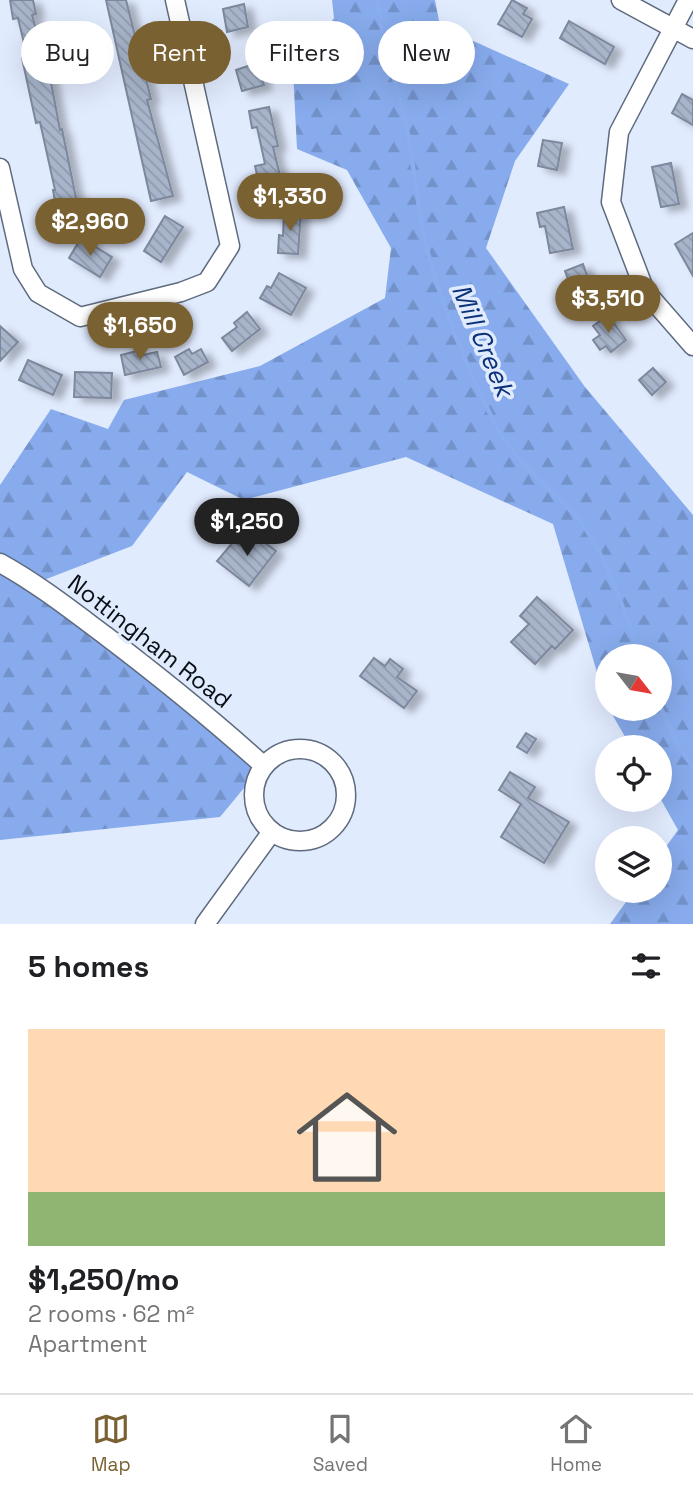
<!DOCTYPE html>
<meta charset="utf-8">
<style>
:root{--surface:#fff;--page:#f6f6f6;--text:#202124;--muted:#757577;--line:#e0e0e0;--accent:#7a6132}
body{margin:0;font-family:"Space Grotesk",sans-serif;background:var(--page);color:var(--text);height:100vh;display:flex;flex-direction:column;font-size:26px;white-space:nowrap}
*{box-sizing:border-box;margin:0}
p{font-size:23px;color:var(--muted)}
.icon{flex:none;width:38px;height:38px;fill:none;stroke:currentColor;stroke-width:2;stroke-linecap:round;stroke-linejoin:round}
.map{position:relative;height:924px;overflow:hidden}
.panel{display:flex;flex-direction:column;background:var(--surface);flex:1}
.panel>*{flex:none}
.guide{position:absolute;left:21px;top:21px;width:651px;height:63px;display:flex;gap:14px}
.needle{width:46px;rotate:121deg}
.fabs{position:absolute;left:595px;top:644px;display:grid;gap:14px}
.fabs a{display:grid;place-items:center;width:77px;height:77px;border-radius:50%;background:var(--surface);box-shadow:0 7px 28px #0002;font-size:35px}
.price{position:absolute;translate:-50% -60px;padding:0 16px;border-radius:24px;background:var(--accent);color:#fff;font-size:23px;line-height:46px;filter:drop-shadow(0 2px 4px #0008)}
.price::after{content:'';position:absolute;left:50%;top:42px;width:21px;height:16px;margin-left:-10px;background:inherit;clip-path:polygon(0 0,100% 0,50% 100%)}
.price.on{background:#222;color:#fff}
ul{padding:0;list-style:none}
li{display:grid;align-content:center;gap:14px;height:371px;padding:0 28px}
li span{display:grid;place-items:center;height:217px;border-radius:0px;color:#555}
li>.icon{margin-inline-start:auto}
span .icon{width:126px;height:126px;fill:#fffc;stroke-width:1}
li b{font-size:30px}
h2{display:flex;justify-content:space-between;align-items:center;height:84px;padding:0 28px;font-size:30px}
.chip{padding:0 24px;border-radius:32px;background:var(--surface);box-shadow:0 7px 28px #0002;font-size:24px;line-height:63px}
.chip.on{background:var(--accent);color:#fff}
.tab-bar{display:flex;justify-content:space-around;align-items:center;height:98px;border-top:2px solid var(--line);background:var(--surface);font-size:19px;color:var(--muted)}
.tab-bar a{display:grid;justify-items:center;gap:4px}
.tab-bar .on{color:var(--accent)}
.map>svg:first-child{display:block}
</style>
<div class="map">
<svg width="693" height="924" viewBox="0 0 693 924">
<defs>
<pattern id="forest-firs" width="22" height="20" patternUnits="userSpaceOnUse" patternTransform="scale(1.75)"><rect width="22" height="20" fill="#87abec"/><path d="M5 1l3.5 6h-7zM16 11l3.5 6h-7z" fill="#7392ca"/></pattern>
<pattern id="building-back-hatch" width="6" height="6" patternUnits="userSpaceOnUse" patternTransform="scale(1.75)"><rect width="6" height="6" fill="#a7b4ca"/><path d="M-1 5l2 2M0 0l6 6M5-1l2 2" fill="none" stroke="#8e9aad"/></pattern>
<filter id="shadow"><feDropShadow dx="8" dy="4.5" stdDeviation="3.5" flood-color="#0004"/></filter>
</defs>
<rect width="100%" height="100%" fill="#e1ebfe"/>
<!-- forest -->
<path fill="url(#forest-firs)" d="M332 0H435L440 26 569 84 515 161 486 248 585 387 693 515V924H610L634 891H660V855L678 830 660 798V747H631L609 709H660V656H607V706L553 524 406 457 244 500 187 472 132 546 36 583 263 765 220 817 0 840V485L51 409 108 429 124 400 260 366 385 298 391 248 347 170 297 149 293 70 334 18Z"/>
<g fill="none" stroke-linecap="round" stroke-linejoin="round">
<!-- stream -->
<g stroke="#89adee" stroke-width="4.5">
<path d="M377 0C380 12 381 24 383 36 389 66 400 94 406 124 414 165 417 207 427 249 443 310 468 370 496 426 515 462 546 484 573 513 604 546 625 613 640 656"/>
<path d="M660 706 678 747 693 767"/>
</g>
</g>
<!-- building -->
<g fill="url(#building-back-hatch)" stroke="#7d889d" stroke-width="2" filter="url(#shadow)">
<path d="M10 0H33L36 14 32 15 51 82 60 130 62 129 78 208 57 212 53 190H55L40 122 36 123 22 58 27 56 18 18 13 19Z"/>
<path d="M106 0H126L151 99 147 100 173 196 151 201Z"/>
<path d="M512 0 527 8 523 14 532 19 522 37 498 24Z"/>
<path d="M244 4 248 27 227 32 223 9Z"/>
<path d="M569 21 614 47 605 64 560 38Z"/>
<path d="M257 63 264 85 242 91 236 70Z"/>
<path d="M682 94 693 100V125L672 113Z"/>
<path d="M269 107 278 146 273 147 286 200 264 205 255 166 265 164 257 127 252 128 249 111Z"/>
<path d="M543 140 562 143 557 170 538 166Z"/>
<path d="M671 163 679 204 661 207 652 167Z"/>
<path d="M564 207 573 249 550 253 545 226 540 227 537 213Z"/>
<path d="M284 211 301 212 298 254 278 253 279 235 283 236Z"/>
<path d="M165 216 183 227 161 262 144 251Z"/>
<path d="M693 233V276L675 244Z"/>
<path d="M81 238 112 257 100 277 69 258Z"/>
<path d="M583 264 593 292 575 298 565 271Z"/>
<path d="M279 273 306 288 291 315 260 298 267 286 271 288Z"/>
<path d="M247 312 260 329 232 351 222 338 237 327 234 323Z"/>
<path d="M608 315 626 340 611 352 606 346 600 350 593 340 600 335 593 326Z"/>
<path d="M0 326 18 342 0 361Z"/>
<path d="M189 349 192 354 201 349 208 362 184 375 175 357Z"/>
<path d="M137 351 138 356 157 352 161 367 125 375 121 355Z"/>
<path d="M28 360 62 375 53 395 19 380Z"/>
<path d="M653 368 666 382 652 395 639 380Z"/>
<path d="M75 372 112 373 111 398 74 397Z"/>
<path d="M249 531 276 551 249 586 217 561 234 541 239 545Z"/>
<path d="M537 597 573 630 555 649 552 646 535 664 511 642 529 624 520 616Z"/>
<path d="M374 658 385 666 390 659 403 669 397 677 417 691 404 708 360 676Z"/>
<path d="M526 733 536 739 527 753 517 747Z"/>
<path d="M510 772 535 787 528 798 569 822 544 863 501 837 521 804 499 790Z"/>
</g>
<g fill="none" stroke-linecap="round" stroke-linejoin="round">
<defs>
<g id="minor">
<path d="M621 0 693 39"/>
<path d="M688 0 619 132 611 202 645 291 693 346"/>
<path d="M0 168 23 269 38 293 80 317 181 292 207 282 230 246 175 0"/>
<path d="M0 563C38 584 71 610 106 636 160 677 213 720 263 765"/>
<circle cx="300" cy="795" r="46"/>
<path d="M205 924 271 833"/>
</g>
</defs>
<!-- minor casing -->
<use href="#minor" stroke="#5e6a7e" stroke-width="21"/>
<!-- minor -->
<use href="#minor" stroke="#fff" stroke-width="18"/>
</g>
<g text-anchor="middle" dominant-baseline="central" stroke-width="7" stroke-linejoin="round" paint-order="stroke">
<!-- street labels -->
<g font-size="24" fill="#0a0f16" stroke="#e1ebfe">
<text transform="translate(150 641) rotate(38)">Nottingham Road</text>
</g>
<!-- water labels -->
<g font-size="26" font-style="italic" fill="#0b317a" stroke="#e1ebfe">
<text transform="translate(483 340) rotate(67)">Mill Creek</text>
</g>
</g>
</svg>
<div class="fabs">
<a><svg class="needle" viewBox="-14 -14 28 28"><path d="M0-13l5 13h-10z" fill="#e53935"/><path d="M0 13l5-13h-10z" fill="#757577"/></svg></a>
<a><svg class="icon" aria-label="locate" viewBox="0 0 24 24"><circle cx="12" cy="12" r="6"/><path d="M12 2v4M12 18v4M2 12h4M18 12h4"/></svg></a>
<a><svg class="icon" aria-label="layers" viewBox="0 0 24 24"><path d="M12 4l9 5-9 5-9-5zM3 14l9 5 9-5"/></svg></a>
</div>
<b class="price" style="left:290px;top:233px">$1,330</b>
<b class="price" style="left:90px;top:258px">$2,960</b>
<b class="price" style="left:608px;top:335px">$3,510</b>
<b class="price" style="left:140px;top:362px">$1,650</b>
<b class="price on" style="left:247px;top:558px">$1,250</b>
<div class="guide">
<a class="chip">Buy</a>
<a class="chip on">Rent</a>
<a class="chip">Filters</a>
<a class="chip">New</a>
</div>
</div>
<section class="panel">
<h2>5 homes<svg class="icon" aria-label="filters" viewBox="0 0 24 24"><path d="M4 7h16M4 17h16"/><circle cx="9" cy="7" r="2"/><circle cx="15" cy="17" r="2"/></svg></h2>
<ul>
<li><span style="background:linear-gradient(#ffd9b3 75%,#8fb573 0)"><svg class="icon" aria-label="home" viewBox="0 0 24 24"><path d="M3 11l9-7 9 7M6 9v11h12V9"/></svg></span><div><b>$1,250/mo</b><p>2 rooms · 62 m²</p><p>Apartment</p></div></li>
</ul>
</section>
<nav class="tab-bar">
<a class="on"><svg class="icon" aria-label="map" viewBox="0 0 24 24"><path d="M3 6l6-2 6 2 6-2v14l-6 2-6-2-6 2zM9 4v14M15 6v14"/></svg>Map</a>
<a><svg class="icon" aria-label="saved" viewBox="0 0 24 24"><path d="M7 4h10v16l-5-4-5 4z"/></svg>Saved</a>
<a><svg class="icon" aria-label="home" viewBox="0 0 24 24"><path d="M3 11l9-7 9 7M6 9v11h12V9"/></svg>Home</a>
</nav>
